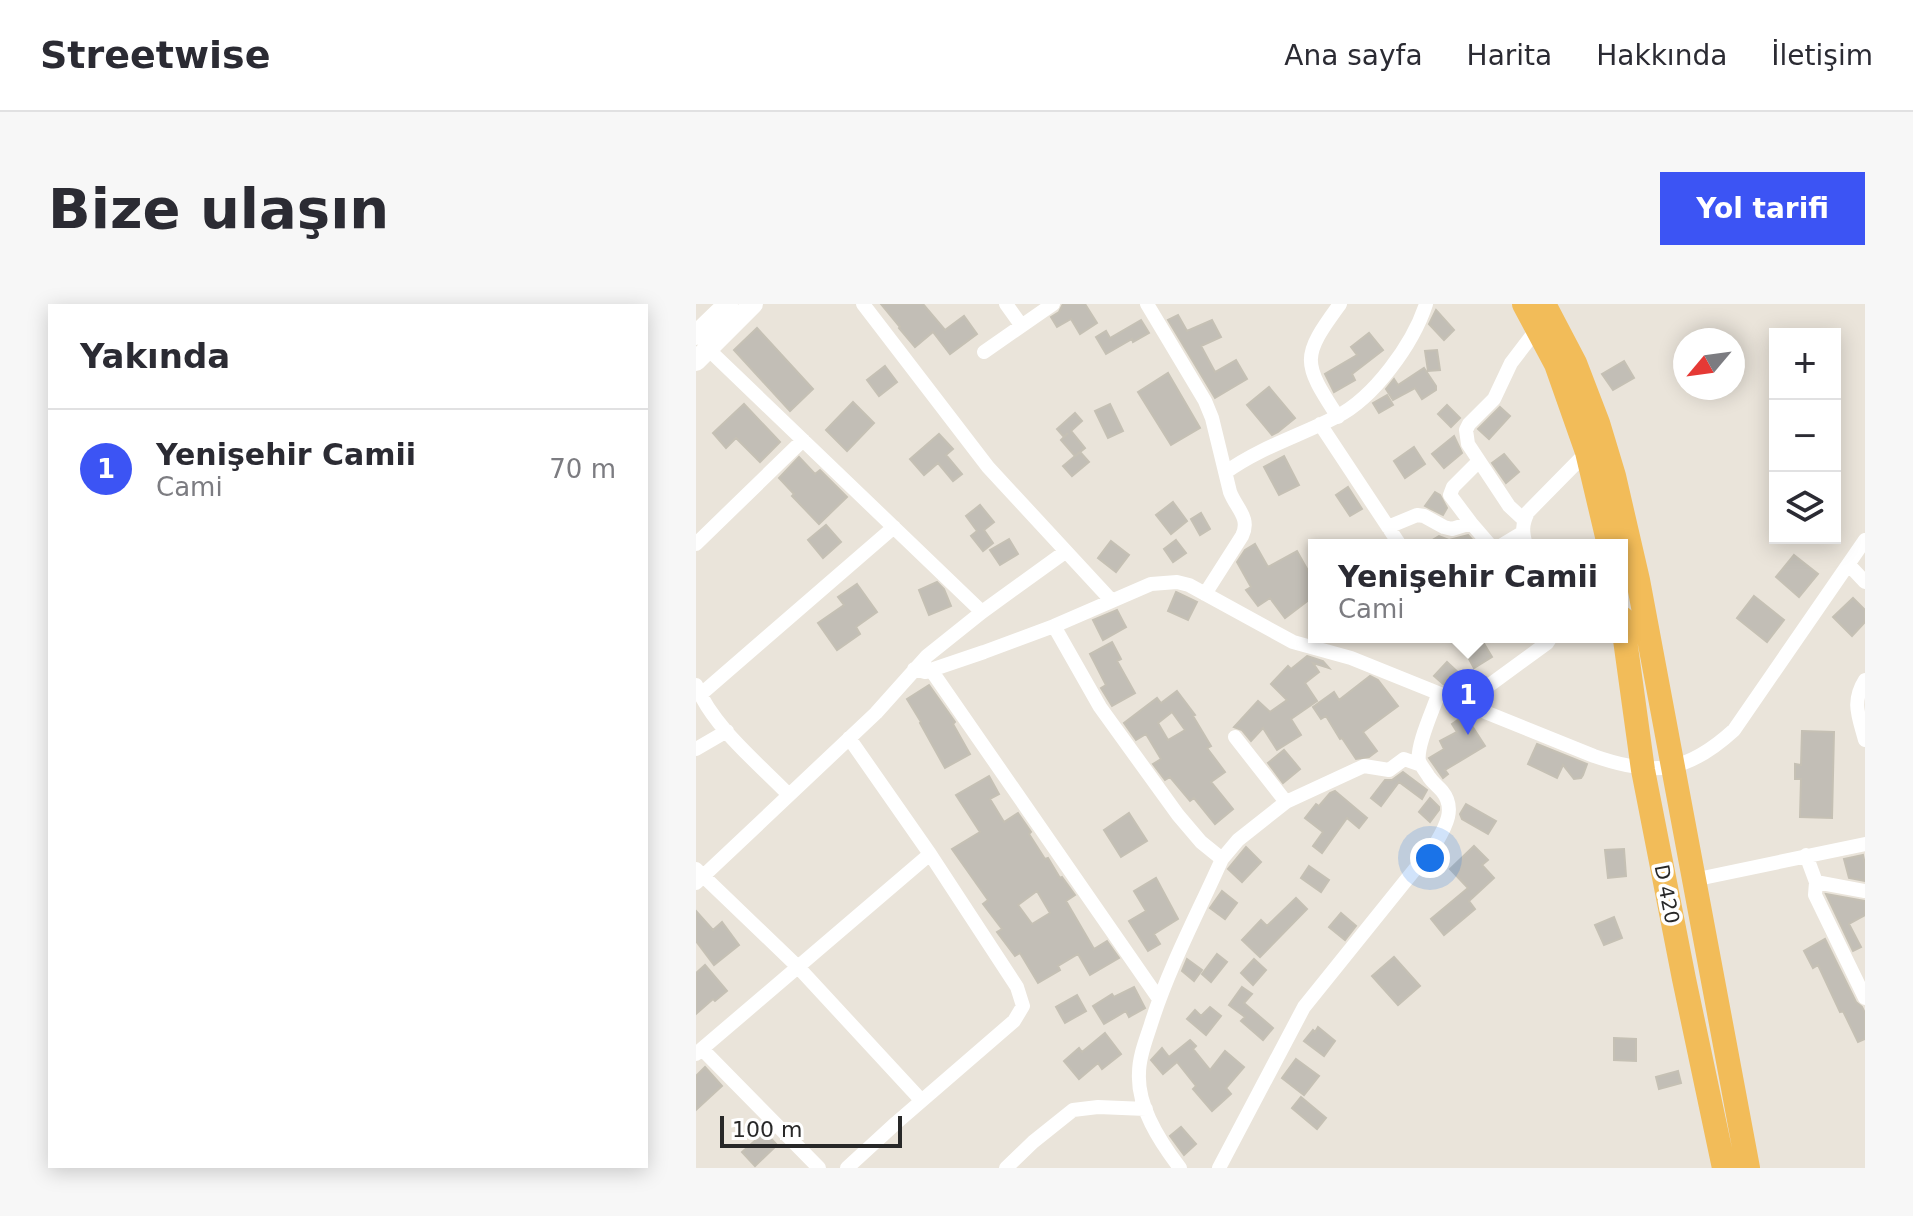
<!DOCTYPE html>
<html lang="tr">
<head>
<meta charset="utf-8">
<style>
	:root { --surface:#fff; --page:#f7f7f7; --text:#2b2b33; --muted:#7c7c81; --line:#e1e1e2; --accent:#3c54f4 }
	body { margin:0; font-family:"DejaVu Sans",sans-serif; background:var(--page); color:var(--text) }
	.controls { position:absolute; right:24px; top:24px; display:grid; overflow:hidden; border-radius:0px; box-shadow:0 4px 20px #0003 }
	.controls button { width:72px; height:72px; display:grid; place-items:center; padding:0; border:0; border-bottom:2px solid var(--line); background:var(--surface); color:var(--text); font:40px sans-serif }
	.compass { position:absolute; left:977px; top:24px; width:72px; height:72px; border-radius:50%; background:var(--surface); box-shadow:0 4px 20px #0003; rotate:241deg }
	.scale { position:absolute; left:24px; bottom:20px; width:182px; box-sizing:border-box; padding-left:8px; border:4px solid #282828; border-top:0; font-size:22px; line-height:28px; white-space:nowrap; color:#282828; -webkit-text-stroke:6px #fff; paint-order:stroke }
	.you { position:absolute; left:734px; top:554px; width:28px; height:28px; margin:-20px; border:6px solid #fff; border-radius:50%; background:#1a73e8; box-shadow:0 0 0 12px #1a73e833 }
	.badge { display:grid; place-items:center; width:52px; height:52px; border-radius:50%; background:var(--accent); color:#fff; font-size:26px; font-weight:700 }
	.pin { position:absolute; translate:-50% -66px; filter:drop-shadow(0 2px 4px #0008) }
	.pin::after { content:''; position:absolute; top:42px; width:28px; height:24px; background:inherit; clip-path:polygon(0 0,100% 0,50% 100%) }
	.popup { position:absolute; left:612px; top:235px; width:320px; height:104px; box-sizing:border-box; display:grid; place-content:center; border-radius:0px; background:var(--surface); filter:drop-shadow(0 2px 6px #0005); font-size:26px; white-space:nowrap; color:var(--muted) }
	.popup b { font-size:30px; color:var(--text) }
	.popup::after { content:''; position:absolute; left:50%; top:100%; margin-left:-16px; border:16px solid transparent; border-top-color:var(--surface) }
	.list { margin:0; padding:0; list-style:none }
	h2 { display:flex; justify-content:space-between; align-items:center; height:104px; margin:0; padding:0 32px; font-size:34px }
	h2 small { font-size:26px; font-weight:400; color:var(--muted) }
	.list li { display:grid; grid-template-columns:52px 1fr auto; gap:24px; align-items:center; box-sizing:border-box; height:120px; padding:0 32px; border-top:2px solid var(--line) }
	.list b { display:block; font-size:30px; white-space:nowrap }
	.list p { margin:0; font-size:26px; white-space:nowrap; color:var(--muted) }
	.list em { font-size:26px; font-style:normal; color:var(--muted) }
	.icon { flex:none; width:44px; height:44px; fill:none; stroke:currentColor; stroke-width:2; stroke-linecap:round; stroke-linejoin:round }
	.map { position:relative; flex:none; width:1169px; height:864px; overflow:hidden; border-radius:0px }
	header { display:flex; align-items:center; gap:48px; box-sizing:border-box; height:112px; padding:0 40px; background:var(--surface); border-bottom:2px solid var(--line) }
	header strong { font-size:38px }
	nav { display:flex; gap:44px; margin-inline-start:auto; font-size:28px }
	.intro { display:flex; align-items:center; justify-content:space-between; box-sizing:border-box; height:192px; padding:0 48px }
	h1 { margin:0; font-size:56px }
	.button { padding:20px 36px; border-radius:0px; background:var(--accent); color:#fff; font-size:28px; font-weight:700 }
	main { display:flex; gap:48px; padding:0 48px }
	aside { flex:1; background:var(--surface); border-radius:0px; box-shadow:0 4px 20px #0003 }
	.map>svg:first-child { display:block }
	.building { fill:#c2beb6; stroke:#c5c0b4; stroke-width:2; fill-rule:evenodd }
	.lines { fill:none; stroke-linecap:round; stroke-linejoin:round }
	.minor { stroke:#fff; stroke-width:14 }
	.secondary { stroke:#fff; stroke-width:20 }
	.trunk { stroke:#f2bc59; stroke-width:24 }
	.labels { text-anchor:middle; stroke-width:7; stroke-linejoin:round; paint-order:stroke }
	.street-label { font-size:20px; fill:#282828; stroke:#fff }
</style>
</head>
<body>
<header>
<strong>Streetwise</strong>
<nav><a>Ana sayfa</a><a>Harita</a><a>Hakkında</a><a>İletişim</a></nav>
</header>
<div class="intro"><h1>Bize ulaşın</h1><a class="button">Yol tarifi</a></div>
<main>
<aside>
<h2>Yakında<small></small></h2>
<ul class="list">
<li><span class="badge">1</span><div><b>Yenişehir Camii</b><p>Cami</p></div><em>70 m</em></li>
</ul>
</aside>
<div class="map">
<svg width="1169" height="864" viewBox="0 0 1169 864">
	<rect width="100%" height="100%" fill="#eae4da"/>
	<!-- building -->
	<path class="building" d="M185,0H227L249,26L268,12L281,30L254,50L237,28L219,43L203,24L204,23Z
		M367,0H389L401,19L384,30L375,15L361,23L355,13L363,8Z
		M740,6L758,26L748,36L733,20Z
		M482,11L491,27L516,16L525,33L505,42L519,68L540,56L551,75L519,94L472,16Z
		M445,16L453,29L437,38L436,35L410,50L400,33L410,27L414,34Z
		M61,24L117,85L94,107L38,46Z
		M673,29L687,46L656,70L659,76L638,88L629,70L661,51L655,43Z
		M741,46L744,66L732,67L729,47Z
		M928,57L938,74L917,86L906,70Z
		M189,62L201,78L183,92L171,76Z
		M728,64L740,82V86L726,95L719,84L697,96L690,85L698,75L702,81Z
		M472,69L504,124L475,141L442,88Z
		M573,83L599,114L582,128L576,131L551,101Z
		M691,91L697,101L683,109L677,99Z
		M157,98L178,119L151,147L130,126Z
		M48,100L84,138L64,158L40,134L30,144L17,129Z
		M414,100L427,127L412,134L399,107Z
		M751,101L764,114L755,123L742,110Z
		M804,103L814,112L793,135L782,125Z
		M379,109L386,117L375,127L389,144L379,152L365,136L372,129L368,133L361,125Z
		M243,130L257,145L250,151L266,170L257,177L242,159L228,171L214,155Z
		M758,132L766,149L748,164L736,150Z
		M718,143L729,160L709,174L698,157Z
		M384,148L393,158L376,172L367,162Z
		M808,150L823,168L810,179L796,159Z
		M588,152L603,181L583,191L568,163Z
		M103,153L119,170L124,166L151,193L123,220L96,192L98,190L83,174Z
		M652,183L666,205L654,212L640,191Z
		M739,188L744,191L751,204L747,211L729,202Z
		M477,198L491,217L475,230L460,211Z
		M284,201L298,218L288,226L297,239L287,247L275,232L281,227L270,212Z
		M505,209L514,225L504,231L495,215Z
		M130,221L145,238L127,254L112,236Z
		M772,231L781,241H728L743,232L753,236Z
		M313,235L322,250L304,261L294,246Z
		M480,236L490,249L477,258L468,245Z
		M415,237L433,251L420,268L402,254Z
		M559,240L572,263L601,247L615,272L618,270V292L589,314L574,294L562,302L550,286L555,283L541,258L549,246Z
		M1098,251L1122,270L1103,293L1080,273Z
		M241,278L248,285L255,302L233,311L223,286Z
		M161,280L181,308L160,323L164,330L141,346L122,319L148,301L142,293Z
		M480,288L501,298L492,316L472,307Z
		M1058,292L1088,316L1071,338L1041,314Z
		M1157,294L1169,306V318L1156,332L1137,313Z
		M421,306L430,323L407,336L397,316Z
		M761,333H784L796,353L778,364Z
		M416,338L425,355L421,357L439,389L416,402L405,384L410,381L394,350Z
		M611,352L627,357L633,364L617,359L623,368L609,379L621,397L595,415L605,431L581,446L567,424L555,437L546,426L538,423L562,397L574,408L591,396L575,380L592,362L595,365Z
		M751,358L766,372L755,384L747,380L738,372Z
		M674,372L682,376L702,402L667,428L681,447L673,453L660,455L646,434L644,435L630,412L625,415L617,403L638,388L643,396Z
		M233,381L259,418L257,420L274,450L249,464L224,419L225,418L211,395Z
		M481,387L499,411L497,412L515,442L511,444L529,468L515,478L537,505L519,520L498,494L494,497L474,473L469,476L457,460L465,455L450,430L440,436L428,419L461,394L465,399ZM476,408L489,426L472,436L462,419Z
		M769,411L789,442L749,466L752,470L747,474L733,454L748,445L744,437L761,428L756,420Z
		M1106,427L1138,428L1136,514L1104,513L1105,475H1099V460L1105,461Z
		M841,440L891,460L887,471L885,474L878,475L867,461L861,474L832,460Z
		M588,446L604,465L587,479L572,459Z
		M707,468L731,486L726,495L703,478L685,502L675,494L689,476H696Z
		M293,472L303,490L294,495L308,518L322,509L335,528L333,530L349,555L352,554L364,574L366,573L379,591L370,597L398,645L411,637L423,654L394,671L382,650L362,662L364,666L342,679L324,649L319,652L301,628L306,625L287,600L292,596L256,545L284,528L260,491ZM341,587L354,609L336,620L322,601Z
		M639,487L671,514L663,524L651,514L626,549L617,542L627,528L609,514L620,500L623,502L634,489Z
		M734,494L743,503V506L734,518L723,508Z
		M770,500L800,517L792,530L766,515L764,510Z
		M433,509L451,537L425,553L408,526Z
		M778,542L792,556L786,561L798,574L773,597L779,605L748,631L735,615L772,584L754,565Z
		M550,543L565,558L546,578L532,565Z
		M928,545L930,572L912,574L909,546Z
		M1167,551L1169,560V577L1153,574L1148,555Z
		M613,562L633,576L625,588L605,574Z
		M460,574L482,615L458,630L464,640L452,647L433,617L450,607L438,587Z
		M526,587L541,599L529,615L514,604Z
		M1130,590L1169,597V611L1153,620L1165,643L1157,647Z
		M600,594L611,605L564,653L546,636L565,616L571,622Z
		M0,607L17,626L26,618L43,641L18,661L0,637Z
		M645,609L660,622L649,636L633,623Z
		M918,613L926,634L908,641L899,621Z
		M1129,635L1160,698L1166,703L1169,709V735L1162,738L1147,707L1144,708L1122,661L1117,664L1108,647Z
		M521,650L531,658L515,678L506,670Z
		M698,653L724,682L702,701L676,672Z
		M491,655L506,666L498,677L486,667Z
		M558,655L570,666L557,681L545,669Z
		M9,661L31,687L19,697L17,695L0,710V669Z
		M438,683L449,704L433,713L430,707L408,720L397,702L416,690L418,693Z
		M546,683L556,690L548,699L577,724L567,736L545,717L549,713L533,701Z
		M381,691L390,707L369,719L360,703Z
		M514,703L525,712L510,731L491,715L499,706L505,712Z
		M622,723L639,737L628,752L608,737L617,726L619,728Z
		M409,729L425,750L406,765L402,759L383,775L368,757L383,744L386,748Z
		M918,734L940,735V757L918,756Z
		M494,736L500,742L497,745L514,766L529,747L548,763L530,784L535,790L516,807L497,785L500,782L481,758L467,770L455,756L466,744L473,753Z
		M600,755L623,772L608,791L586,774Z
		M9,763L26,782L0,806V772Z
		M982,767L985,779L963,785L960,773Z
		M605,793L630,814L621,825L596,804Z
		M485,823L500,840L488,851L474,832Z
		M69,828L81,841L59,862L46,848Z"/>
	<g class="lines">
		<!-- minor -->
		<path class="minor" d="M167,0L292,163L415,296
			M310,0L325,21
			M451,0L509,97L516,114L534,188C540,204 555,214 546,232L509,290
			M12,45L286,308
			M288,48L357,0
			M642,113C606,58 605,53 644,0
			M624,120L704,241
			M783,157L757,183L754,191L775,219L794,241
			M530,168C565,143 603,132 640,113C678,94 717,40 730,0
			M828,216L813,202L772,140L770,126L773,120L798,95L815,59L841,25
			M692,223L721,211L728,212L748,223L756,225L775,219
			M0,240L107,136
			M806,241L826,229
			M830,241C826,228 826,220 832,208L891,148
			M1153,261L1169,278
			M358,322L404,403L482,511L505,538L526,555
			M218,365L229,368L288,348L358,322L455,280L481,278L493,281L597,338L655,354L898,452C958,473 991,469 1038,426L1169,236
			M235,366L463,695
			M1169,376C1155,398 1163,413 1169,436
			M0,381C17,423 62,459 93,491
			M4,391L198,223
			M769,399L851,339L855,333
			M539,433L590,498
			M0,445L31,427
			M1110,551L1120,578L1119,591L1169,694
			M0,565L102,663L225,796
			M997,576L1169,540
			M1120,578L1169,587
			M0,579L180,409L231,352L286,308L369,248
			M6,745L123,864
			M0,750L234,550
			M151,864L200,819L318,717L327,702L321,683L234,550L153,434
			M310,864L337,838L377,806L402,803L450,805
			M484,864C464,838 441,803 443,769C443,752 450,736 455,720C473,663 502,609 526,555L542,536L590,498L668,462L693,466L708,455L725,461
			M523,864L608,703L740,539C750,522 760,504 746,487C742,482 737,479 733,473C730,468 725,462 723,457C720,442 737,406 742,391"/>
		<!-- secondary -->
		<path class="secondary" d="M0,31L32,0
			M0,57L57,0"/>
		<!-- trunk -->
		<path class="trunk" d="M828,0L860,60L891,148L913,241
			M848,0L879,59L902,119L918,172L942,276L1052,864
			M926,314L947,466L988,675L1028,864"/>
	</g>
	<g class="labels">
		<!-- street labels -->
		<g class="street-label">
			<text transform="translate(971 590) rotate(79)" y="7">D 420</text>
		</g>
	</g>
</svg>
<div class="controls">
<button>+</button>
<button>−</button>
<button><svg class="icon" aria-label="layers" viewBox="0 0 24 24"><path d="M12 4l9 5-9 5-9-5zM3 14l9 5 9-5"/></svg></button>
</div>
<svg class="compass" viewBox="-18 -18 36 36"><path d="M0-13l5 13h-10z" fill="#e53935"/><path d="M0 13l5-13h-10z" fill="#7c7c81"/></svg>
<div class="scale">100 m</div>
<div class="you"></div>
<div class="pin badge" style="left:772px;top:431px">1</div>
<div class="popup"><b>Yenişehir Camii</b>Cami</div>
</div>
</main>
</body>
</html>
